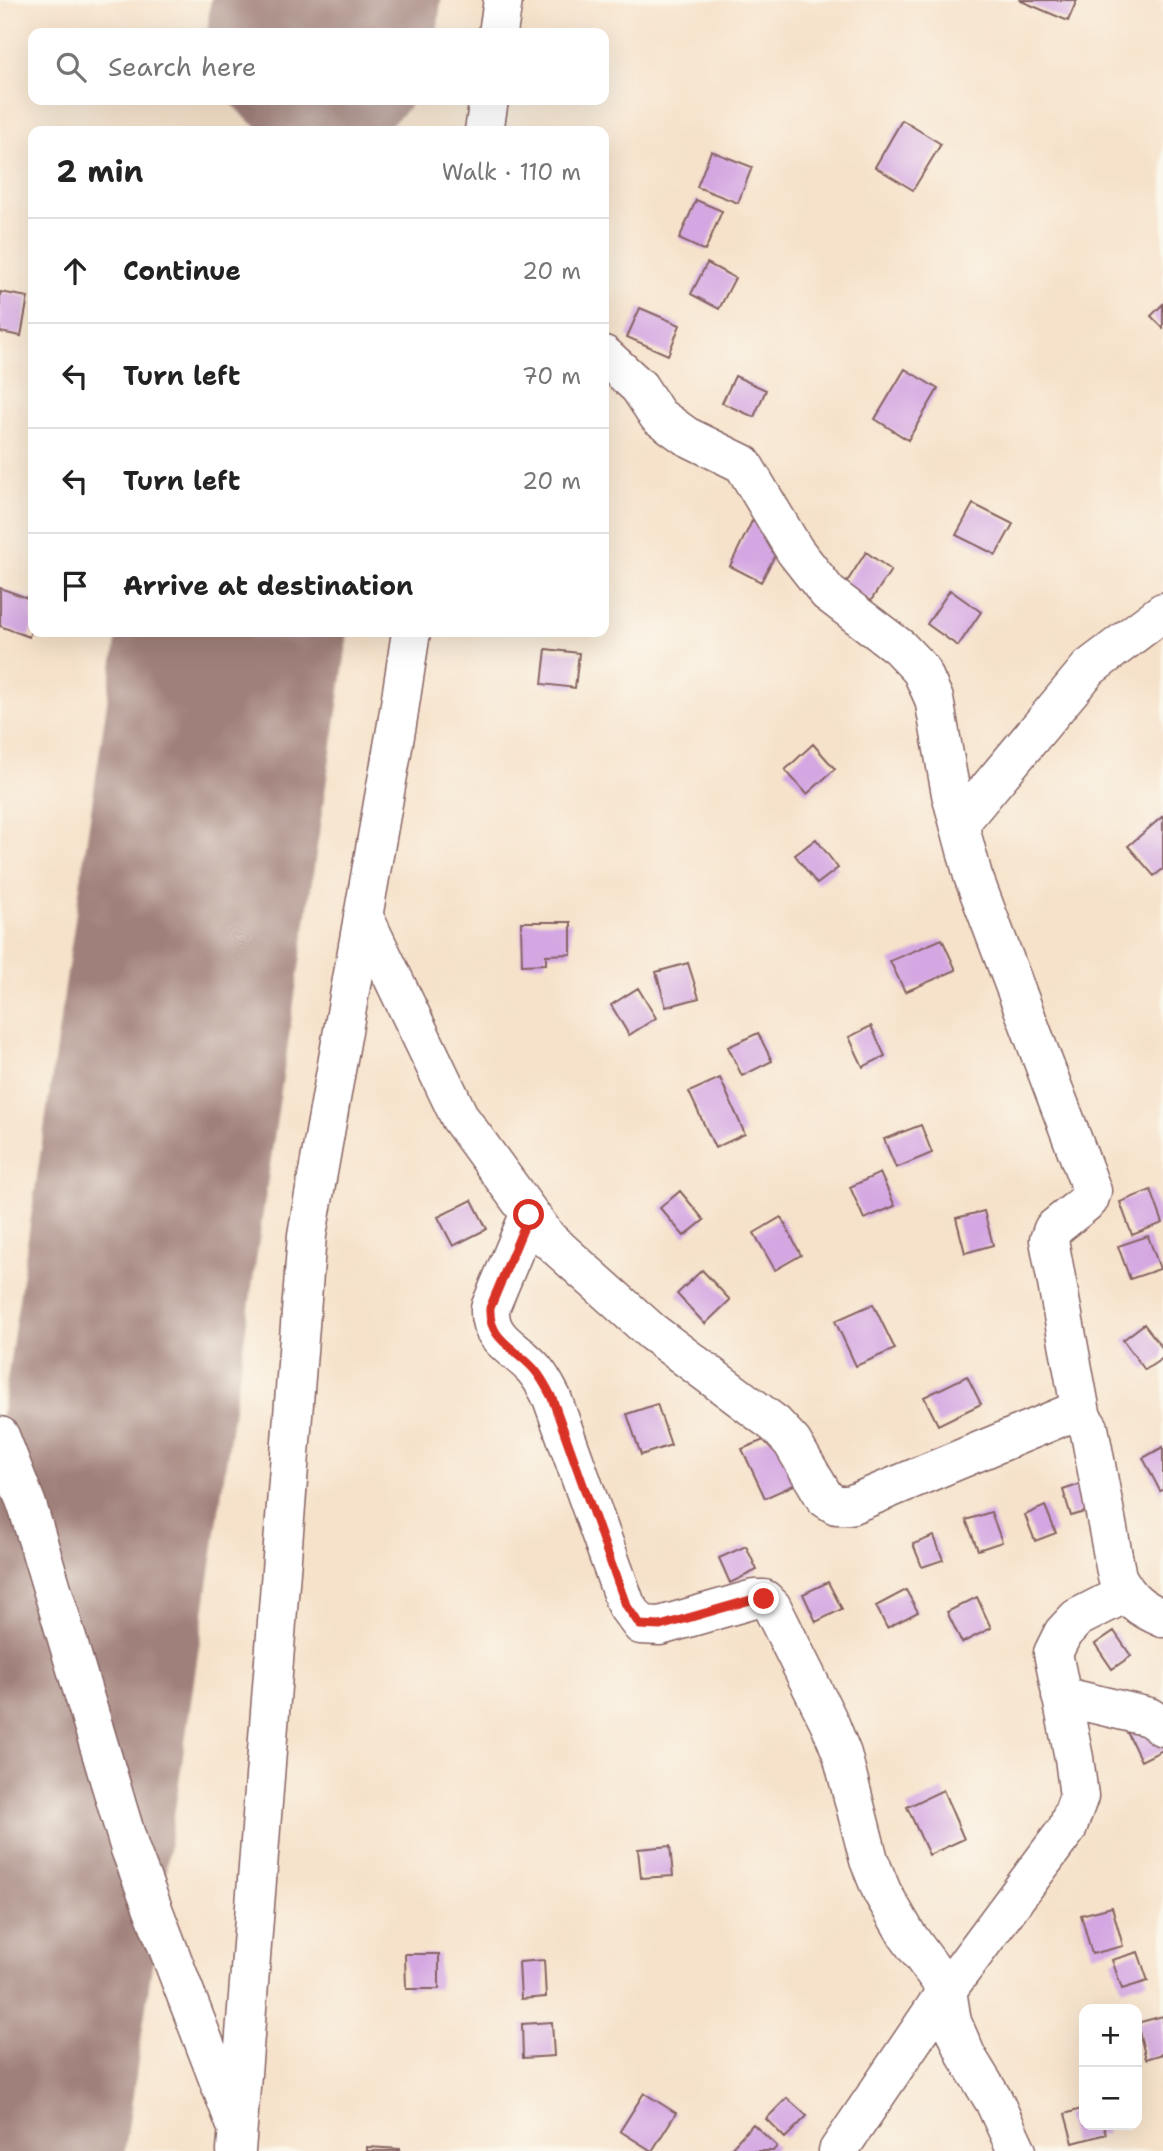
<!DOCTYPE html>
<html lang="en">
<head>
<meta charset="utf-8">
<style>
	:root { --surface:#fff; --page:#f2f2f2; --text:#222; --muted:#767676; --line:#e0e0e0 }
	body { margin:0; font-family:"Shantell Sans",sans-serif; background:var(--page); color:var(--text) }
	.controls { position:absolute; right:21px; bottom:21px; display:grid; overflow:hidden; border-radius:14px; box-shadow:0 7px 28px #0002 }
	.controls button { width:63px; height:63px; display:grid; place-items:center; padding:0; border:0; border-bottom:2px solid var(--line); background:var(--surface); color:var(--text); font:35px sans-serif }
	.stop { position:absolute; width:21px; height:21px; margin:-16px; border:5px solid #d93025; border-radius:50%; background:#fff }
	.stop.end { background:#d93025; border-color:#fff; box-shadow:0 2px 7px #0008 }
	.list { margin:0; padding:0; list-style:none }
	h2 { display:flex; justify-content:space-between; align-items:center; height:91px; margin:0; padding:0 28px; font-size:30px }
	h2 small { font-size:23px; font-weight:400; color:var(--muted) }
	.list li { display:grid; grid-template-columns:46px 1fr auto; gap:21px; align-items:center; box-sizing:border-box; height:105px; padding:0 28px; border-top:2px solid var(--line) }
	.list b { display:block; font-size:26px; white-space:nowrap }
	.list em { font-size:23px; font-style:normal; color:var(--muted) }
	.icon { flex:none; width:38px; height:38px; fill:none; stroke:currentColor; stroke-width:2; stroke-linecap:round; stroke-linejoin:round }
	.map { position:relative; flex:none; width:1163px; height:2151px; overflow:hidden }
	.search { position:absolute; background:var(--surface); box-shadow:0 7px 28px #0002; left:28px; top:28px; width:581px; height:77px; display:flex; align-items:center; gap:18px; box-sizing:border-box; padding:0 24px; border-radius:14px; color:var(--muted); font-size:26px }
	.panel { position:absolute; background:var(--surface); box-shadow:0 7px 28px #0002; left:28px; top:126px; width:581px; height:511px; border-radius:14px }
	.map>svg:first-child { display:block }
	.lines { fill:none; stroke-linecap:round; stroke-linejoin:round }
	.runway { stroke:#a0807a; stroke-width:229 }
	.building { fill:#d4a7e2 }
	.minor-casing { stroke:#866363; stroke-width:41 }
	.minor { stroke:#fff; stroke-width:38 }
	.route { stroke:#d93025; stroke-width:9 }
</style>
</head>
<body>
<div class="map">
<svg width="1163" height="2151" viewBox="0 0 1163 2151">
	<rect width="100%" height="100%" fill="#fbf7ec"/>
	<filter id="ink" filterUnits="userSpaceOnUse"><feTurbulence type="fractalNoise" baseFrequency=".0143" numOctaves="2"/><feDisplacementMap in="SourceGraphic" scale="14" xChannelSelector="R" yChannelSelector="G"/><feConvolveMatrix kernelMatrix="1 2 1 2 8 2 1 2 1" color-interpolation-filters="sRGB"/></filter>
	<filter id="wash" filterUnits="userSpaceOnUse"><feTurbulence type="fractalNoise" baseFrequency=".00686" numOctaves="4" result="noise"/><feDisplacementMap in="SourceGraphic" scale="28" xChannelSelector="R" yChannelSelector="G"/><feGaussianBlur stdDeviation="1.57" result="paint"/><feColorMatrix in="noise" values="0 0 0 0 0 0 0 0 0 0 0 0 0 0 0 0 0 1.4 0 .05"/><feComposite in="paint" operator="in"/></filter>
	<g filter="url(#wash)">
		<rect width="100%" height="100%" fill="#f6e2ca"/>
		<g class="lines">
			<!-- runway -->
			<path class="runway" d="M322,33L326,0
				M9,2151L233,632"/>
		</g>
		<g id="blocks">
			<!-- building -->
			<path class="building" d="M1019,0H1077L1068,21Z
				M902,120L941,144L913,190L875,167Z
				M711,151L752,167L738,203L697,187Z
				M696,200L722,211L705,251L679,239Z
				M707,263L735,278L719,309L691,294Z
				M0,292L28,297L21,336L0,332Z
				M1163,304V328L1151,316Z
				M640,308L680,325L668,355L627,337Z
				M905,369L938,389L908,440L875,419Z
				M735,376L766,390L754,417L722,403Z
				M973,504L1013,524L996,555L956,535Z
				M752,521L784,538L761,582L730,566Z
				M866,552L891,570L870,602L845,585Z
				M0,588L33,600V624L29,637L0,626Z
				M950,590L981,612L958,646L927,624Z
				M546,649L579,653L575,688L542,684Z
				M813,744L835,769L807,794L785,770Z
				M1163,816V869L1154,876L1128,846Z
				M816,839L838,868L817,884L795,855Z
				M521,922H571V954L546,955V964L522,965Z
				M942,939L956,970L905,992L890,961Z
				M688,963L699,998L666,1007L656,972Z
				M638,988L656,1018L629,1035L611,1005Z
				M871,1026L885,1056L863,1067L849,1037Z
				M758,1033L772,1061L742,1076L728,1047Z
				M720,1078L745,1134L715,1148L689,1092Z
				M921,1125L932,1153L896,1168L884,1139Z
				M880,1173L895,1206L864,1219L850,1187Z
				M1151,1190L1163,1223L1132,1235L1120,1202Z
				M680,1191L704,1220L684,1236L660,1208Z
				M472,1200L487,1229L453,1246L438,1217Z
				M984,1211L993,1245L965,1253L956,1218Z
				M781,1217L801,1255L775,1270L754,1233Z
				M1148,1236L1160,1269L1130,1279L1118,1246Z
				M702,1270L730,1300L705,1324L677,1294Z
				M873,1304L895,1349L856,1366L835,1321Z
				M1144,1324L1163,1349V1358L1145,1370L1123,1340Z
				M967,1376L981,1404L938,1425L924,1397Z
				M657,1404L671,1445L641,1455L627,1414Z
				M783,1432L805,1480L765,1498L742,1449Z
				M1163,1447V1490L1160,1491L1143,1458Z
				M1090,1481L1098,1508L1071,1516L1063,1490Z
				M1045,1506L1056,1533L1035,1541L1025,1515Z
				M991,1512L1002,1542L978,1550L966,1520Z
				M934,1536L943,1560L922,1567L913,1544Z
				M746,1546L757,1570L730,1583L719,1558Z
				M828,1582L842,1609L816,1622L803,1594Z
				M906,1590L918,1612L887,1628L876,1606Z
				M977,1597L991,1628L962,1643L947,1612Z
				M1114,1631L1131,1656L1112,1669L1095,1644Z
				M1126,1730L1163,1739V1750L1141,1761Z
				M943,1790L964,1839L929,1855L907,1807Z
				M670,1846L673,1876L641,1878L638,1849Z
				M1112,1907L1123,1946L1092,1954L1081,1915Z
				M1138,1952L1148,1981L1122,1989L1112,1960Z
				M405,1954H439V1989H406Z
				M544,1960L546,1997L521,1999L519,1962Z
				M1163,2016V2054L1146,2059L1137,2023Z
				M552,2022L554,2056L523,2058L522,2024Z
				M644,2093L676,2113L652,2151L620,2131Z
				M787,2098L807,2116L785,2138L766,2119Z
				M1084,2108V2125H1103L1106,2134L1073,2143L1065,2114Z
				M753,2124L777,2146L773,2151H728Z
				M367,2147L400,2149V2151H367Z"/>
		</g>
	</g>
	<g filter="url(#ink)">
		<use href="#blocks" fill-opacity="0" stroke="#866363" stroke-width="2"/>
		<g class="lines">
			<!-- minor casing -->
			<g class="minor-casing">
				<path id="minor" d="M498,33L503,0
					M484,131L489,100
					M604,355L639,387L658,416L686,436L743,464L795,551L828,593L899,647L921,670L934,699L951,794L973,876L1092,1191L1089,1200L1053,1229L1049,1240L1082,1418
					M959,824L1089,668L1163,612
					M363,915L460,1118L548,1239L652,1332L775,1424L792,1442L825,1498L836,1505H850L1071,1413L1082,1418L1089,1428L1117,1577C1130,1600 1139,1608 1163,1618
					M529,1215L490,1308C488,1340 516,1348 534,1369C541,1377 547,1388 552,1398L626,1605L641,1625L660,1626L754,1599H764L772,1607L830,1724L842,1754L869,1860L882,1892L907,1935L947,1990L952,2022L967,2057L994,2101L1017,2151
					M0,1436L27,1505L130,1849L235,2123
					M1061,1696L1149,1717L1163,1727
					M236,2151L307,1235L397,724L411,632
					M838,2151L947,1990L1067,1829L1079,1796L1074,1758L1053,1653L1063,1633L1077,1618L1126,1593"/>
			</g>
			<!-- minor -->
			<use href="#minor" class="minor"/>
		</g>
	</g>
	<g class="lines" filter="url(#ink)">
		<!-- route -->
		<path class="route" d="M529,1215L490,1308C488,1340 516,1348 534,1369C541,1377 547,1388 552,1398L626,1605L640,1625L660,1626L754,1599H764"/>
	</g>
</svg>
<div class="controls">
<button>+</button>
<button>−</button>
</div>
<div class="stop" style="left:529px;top:1215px"></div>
<div class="stop end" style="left:764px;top:1599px"></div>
<div class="search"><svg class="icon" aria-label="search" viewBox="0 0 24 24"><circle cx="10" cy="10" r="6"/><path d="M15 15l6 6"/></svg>Search here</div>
<section class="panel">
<h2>2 min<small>Walk · 110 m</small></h2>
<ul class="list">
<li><svg class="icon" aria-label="ahead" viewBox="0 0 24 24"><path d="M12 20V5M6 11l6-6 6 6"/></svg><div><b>Continue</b></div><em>20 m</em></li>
<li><svg class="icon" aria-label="left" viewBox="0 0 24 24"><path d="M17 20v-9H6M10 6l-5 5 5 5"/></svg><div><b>Turn left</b></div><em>70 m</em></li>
<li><svg class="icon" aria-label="left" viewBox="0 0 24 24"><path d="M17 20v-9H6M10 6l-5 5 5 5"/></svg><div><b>Turn left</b></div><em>20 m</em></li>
<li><svg class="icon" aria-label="arrive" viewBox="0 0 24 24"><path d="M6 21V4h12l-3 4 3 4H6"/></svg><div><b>Arrive at destination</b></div></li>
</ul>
</section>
</div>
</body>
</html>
